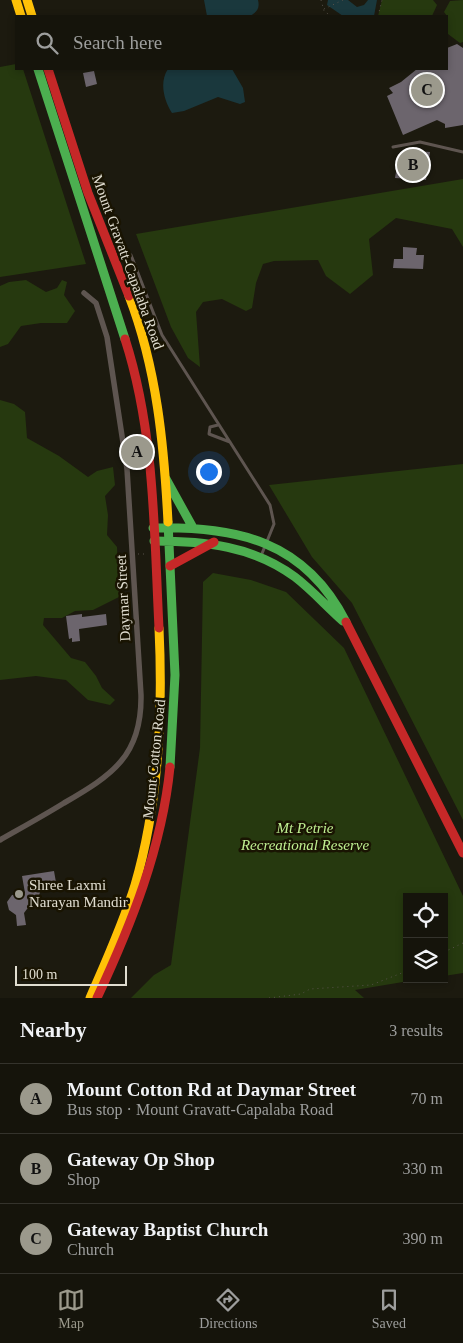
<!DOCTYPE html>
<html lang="en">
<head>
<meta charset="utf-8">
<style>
	:root { --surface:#15140b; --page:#1e1d14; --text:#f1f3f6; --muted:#9d9e9d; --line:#34332c; --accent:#9b998c }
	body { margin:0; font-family:Georgia,serif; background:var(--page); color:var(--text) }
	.controls { position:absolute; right:15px; bottom:15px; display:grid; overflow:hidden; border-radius:0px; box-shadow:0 2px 8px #0003 }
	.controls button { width:45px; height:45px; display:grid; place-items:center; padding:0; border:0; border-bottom:1px solid var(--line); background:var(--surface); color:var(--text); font:25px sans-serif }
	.scale { position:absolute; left:15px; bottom:12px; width:112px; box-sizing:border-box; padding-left:5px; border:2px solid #e0ddd0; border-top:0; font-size:14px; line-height:18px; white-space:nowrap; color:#e0ddd0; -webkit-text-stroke:4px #191402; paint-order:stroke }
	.you { position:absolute; left:208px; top:471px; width:18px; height:18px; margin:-12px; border:4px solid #fff; border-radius:50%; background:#1a73e8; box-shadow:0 0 0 8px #1a73e833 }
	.badge { display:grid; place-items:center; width:32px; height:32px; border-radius:50%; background:var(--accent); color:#111; font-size:16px; font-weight:700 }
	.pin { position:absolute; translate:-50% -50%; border:2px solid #fff; box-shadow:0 1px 5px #0006 }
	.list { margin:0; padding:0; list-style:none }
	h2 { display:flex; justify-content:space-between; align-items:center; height:65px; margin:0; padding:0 20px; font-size:21px }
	h2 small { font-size:16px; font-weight:400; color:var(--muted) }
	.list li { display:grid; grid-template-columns:32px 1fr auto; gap:15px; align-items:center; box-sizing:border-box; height:70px; padding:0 20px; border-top:1px solid var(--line) }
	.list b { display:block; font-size:19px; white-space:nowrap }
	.list p { margin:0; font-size:16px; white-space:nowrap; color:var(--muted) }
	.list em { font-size:16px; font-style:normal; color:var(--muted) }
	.icon { flex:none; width:28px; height:28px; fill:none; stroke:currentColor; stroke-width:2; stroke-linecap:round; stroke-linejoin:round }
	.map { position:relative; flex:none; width:463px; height:998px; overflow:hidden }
	.search { position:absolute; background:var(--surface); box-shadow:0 2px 8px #0003; left:15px; right:15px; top:15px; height:55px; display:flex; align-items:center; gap:12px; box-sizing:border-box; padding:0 18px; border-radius:0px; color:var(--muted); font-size:19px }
	.sheet { height:275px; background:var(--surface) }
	nav { display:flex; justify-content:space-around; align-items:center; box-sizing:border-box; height:70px; border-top:1px solid var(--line); background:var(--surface); font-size:14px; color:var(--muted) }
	nav a { display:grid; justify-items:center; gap:2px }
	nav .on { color:var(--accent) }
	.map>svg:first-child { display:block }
	.green { fill:#26390f }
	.water { fill:#1a383d }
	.building { fill:#6c656d }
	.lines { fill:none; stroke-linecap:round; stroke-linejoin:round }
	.path { stroke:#57514a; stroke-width:1; stroke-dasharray:1 4; stroke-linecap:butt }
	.lane { stroke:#5e5550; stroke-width:3 }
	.street { stroke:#5e5550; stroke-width:5.5 }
	.fast { stroke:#4caf50; stroke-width:9 }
	.slow { stroke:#ffc107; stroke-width:9 }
	.jam { stroke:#c62828; stroke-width:9 }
	.poi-dot { fill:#9b998c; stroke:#191402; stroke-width:2 }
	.labels { text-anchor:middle; stroke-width:5; stroke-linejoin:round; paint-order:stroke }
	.street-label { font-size:15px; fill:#e0ddd0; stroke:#191402 }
	.park-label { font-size:15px; font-style:italic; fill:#bfef91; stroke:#191402 }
	.poi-label { font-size:15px; fill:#e0ddd0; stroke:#191402; text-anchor:start }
</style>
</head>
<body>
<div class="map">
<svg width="463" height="998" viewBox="0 0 463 998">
	<rect width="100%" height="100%" fill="#1c1a0f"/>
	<!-- green -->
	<path class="green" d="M382,0H433L437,5L432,16H378Z
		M463,0V42L460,43L448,34L447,16L444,12L450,1Z
		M16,64V69H23L86,264L0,277V67Z
		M463,179V247L452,229L396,218L369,239L373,275L350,294L326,276L318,260L274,261L263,264L256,283L252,308L246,311L222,299L203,302L196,312L200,367L188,358L171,327L136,234Z
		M26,280L46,292L57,288L62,280L67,282L64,295L75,311L67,323H41L21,326L8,344L0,347V286L9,282Z
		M0,400L14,404L25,412L27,438L59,456L88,477L97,471L113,467L115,485L105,496L108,515L107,535L117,547L119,597L93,610L75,611L62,618H44L43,625L71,658L85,662L96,676L102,688L115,700L110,705L88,700L66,680L36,676L0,680Z
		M463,464V820L352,603L312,557L269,485Z
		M213,573L251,580L286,592L344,648L463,896V973L444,976V897H407V979H421L355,990L364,998H131L154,975L171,965L200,748L203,582Z"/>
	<!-- water -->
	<path class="water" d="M204,0H258C260,8 257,12 250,16H207Z
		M328,0H348L357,7L364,5L368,0H377L374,16H343L327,5Z
		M168,69H232L243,88L245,102L240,104L218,97L184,111L172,113C164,101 159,82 168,69Z"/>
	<!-- building -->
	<path class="building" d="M457,44L463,48V125L445,128V124L437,120L403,135L387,96L393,93L389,88L401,82L417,69H447V48Z
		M94,71L97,84L86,87L83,73Z
		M404,150L430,152L426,180L395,178L398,160H402Z
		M403,247L417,248L416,255H424L423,269L393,268L394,259H403Z
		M82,614V617L106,614L107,625L79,629L80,641L72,642V638L69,639L66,616Z
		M54,871L57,888L40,892L36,908L27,909L24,913L26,925L17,926L16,915L9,910L7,902L12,895L25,893L22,876Z"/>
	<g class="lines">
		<!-- path -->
		<path class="path" d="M321,0L324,11L331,16
			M324,9L343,0
			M378,16L382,0
			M138,554H147
			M444,952L463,943
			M269,998L301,994L310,989L371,985L407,971"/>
		<!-- lane -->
		<path class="lane" d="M393,147L420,142L463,152
			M131,255L162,335L270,505L274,524L261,556
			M218,425L210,427L209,434L230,442"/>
		<!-- street -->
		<path class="street" d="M0,840C21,828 43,816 64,803C112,775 142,756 141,695L127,469L107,337L96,303L84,293"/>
		<!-- fast -->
		<path class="fast" d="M38,69L125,339
			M166,479L192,526
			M168,522L175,675L170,767
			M153,528C237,526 305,541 346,622
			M154,541C205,541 253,546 295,577C312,590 327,607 343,621"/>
		<!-- slow -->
		<path class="slow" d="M16,0L21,16
			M27,0L32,16
			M129,296C157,369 164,445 168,522
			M90,998C106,961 123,924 135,885C159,803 163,713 159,628"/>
		<!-- jam -->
		<path class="jam" d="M48,69L88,193L129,296
			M125,339C155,432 154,531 159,628
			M170,566L214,542
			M346,622L463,853
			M97,998C131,925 162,848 170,767"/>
	</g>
	<!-- markers -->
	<circle class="poi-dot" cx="19" cy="894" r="5"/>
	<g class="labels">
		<!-- street labels -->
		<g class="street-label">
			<text transform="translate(128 262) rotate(70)" y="5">Mount Gravatt-Capalaba Road</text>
			<text transform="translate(123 598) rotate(-93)" y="5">Daymar Street</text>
			<text transform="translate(154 759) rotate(-84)" y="5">Mount Cotton Road</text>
		</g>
		<!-- park labels -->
		<g class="park-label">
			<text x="305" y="833">Mt Petrie<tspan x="305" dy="17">Recreational Reserve</tspan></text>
		</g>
		<!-- poi labels -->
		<g class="poi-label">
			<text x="29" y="890">Shree Laxmi<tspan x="29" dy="17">Narayan Mandir</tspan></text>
		</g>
	</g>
</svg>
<div class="controls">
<button><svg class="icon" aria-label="locate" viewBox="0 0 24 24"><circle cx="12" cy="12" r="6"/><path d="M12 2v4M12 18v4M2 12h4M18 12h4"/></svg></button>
<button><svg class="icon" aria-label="layers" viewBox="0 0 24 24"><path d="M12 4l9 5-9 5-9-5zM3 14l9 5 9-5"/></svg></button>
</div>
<div class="scale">100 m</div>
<div class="you"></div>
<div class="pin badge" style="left:137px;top:452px">A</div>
<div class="pin badge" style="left:413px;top:165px">B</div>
<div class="pin badge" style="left:427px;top:90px">C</div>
<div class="search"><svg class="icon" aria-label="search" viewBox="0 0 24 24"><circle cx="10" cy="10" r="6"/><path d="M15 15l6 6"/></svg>Search here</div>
</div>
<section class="sheet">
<h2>Nearby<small>3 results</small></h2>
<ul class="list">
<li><span class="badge">A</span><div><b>Mount Cotton Rd at Daymar Street</b><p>Bus stop · Mount Gravatt-Capalaba Road</p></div><em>70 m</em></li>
<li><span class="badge">B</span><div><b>Gateway Op Shop</b><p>Shop</p></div><em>330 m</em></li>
<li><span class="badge">C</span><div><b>Gateway Baptist Church</b><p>Church</p></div><em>390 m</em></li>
</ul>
</section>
<nav>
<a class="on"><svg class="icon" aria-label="map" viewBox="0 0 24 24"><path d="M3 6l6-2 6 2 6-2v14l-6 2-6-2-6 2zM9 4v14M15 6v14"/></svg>Map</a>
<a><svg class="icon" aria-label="directions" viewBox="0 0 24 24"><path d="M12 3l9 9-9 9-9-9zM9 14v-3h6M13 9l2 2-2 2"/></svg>Directions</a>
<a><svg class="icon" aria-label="saved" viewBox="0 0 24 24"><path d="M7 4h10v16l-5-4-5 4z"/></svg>Saved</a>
</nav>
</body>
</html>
